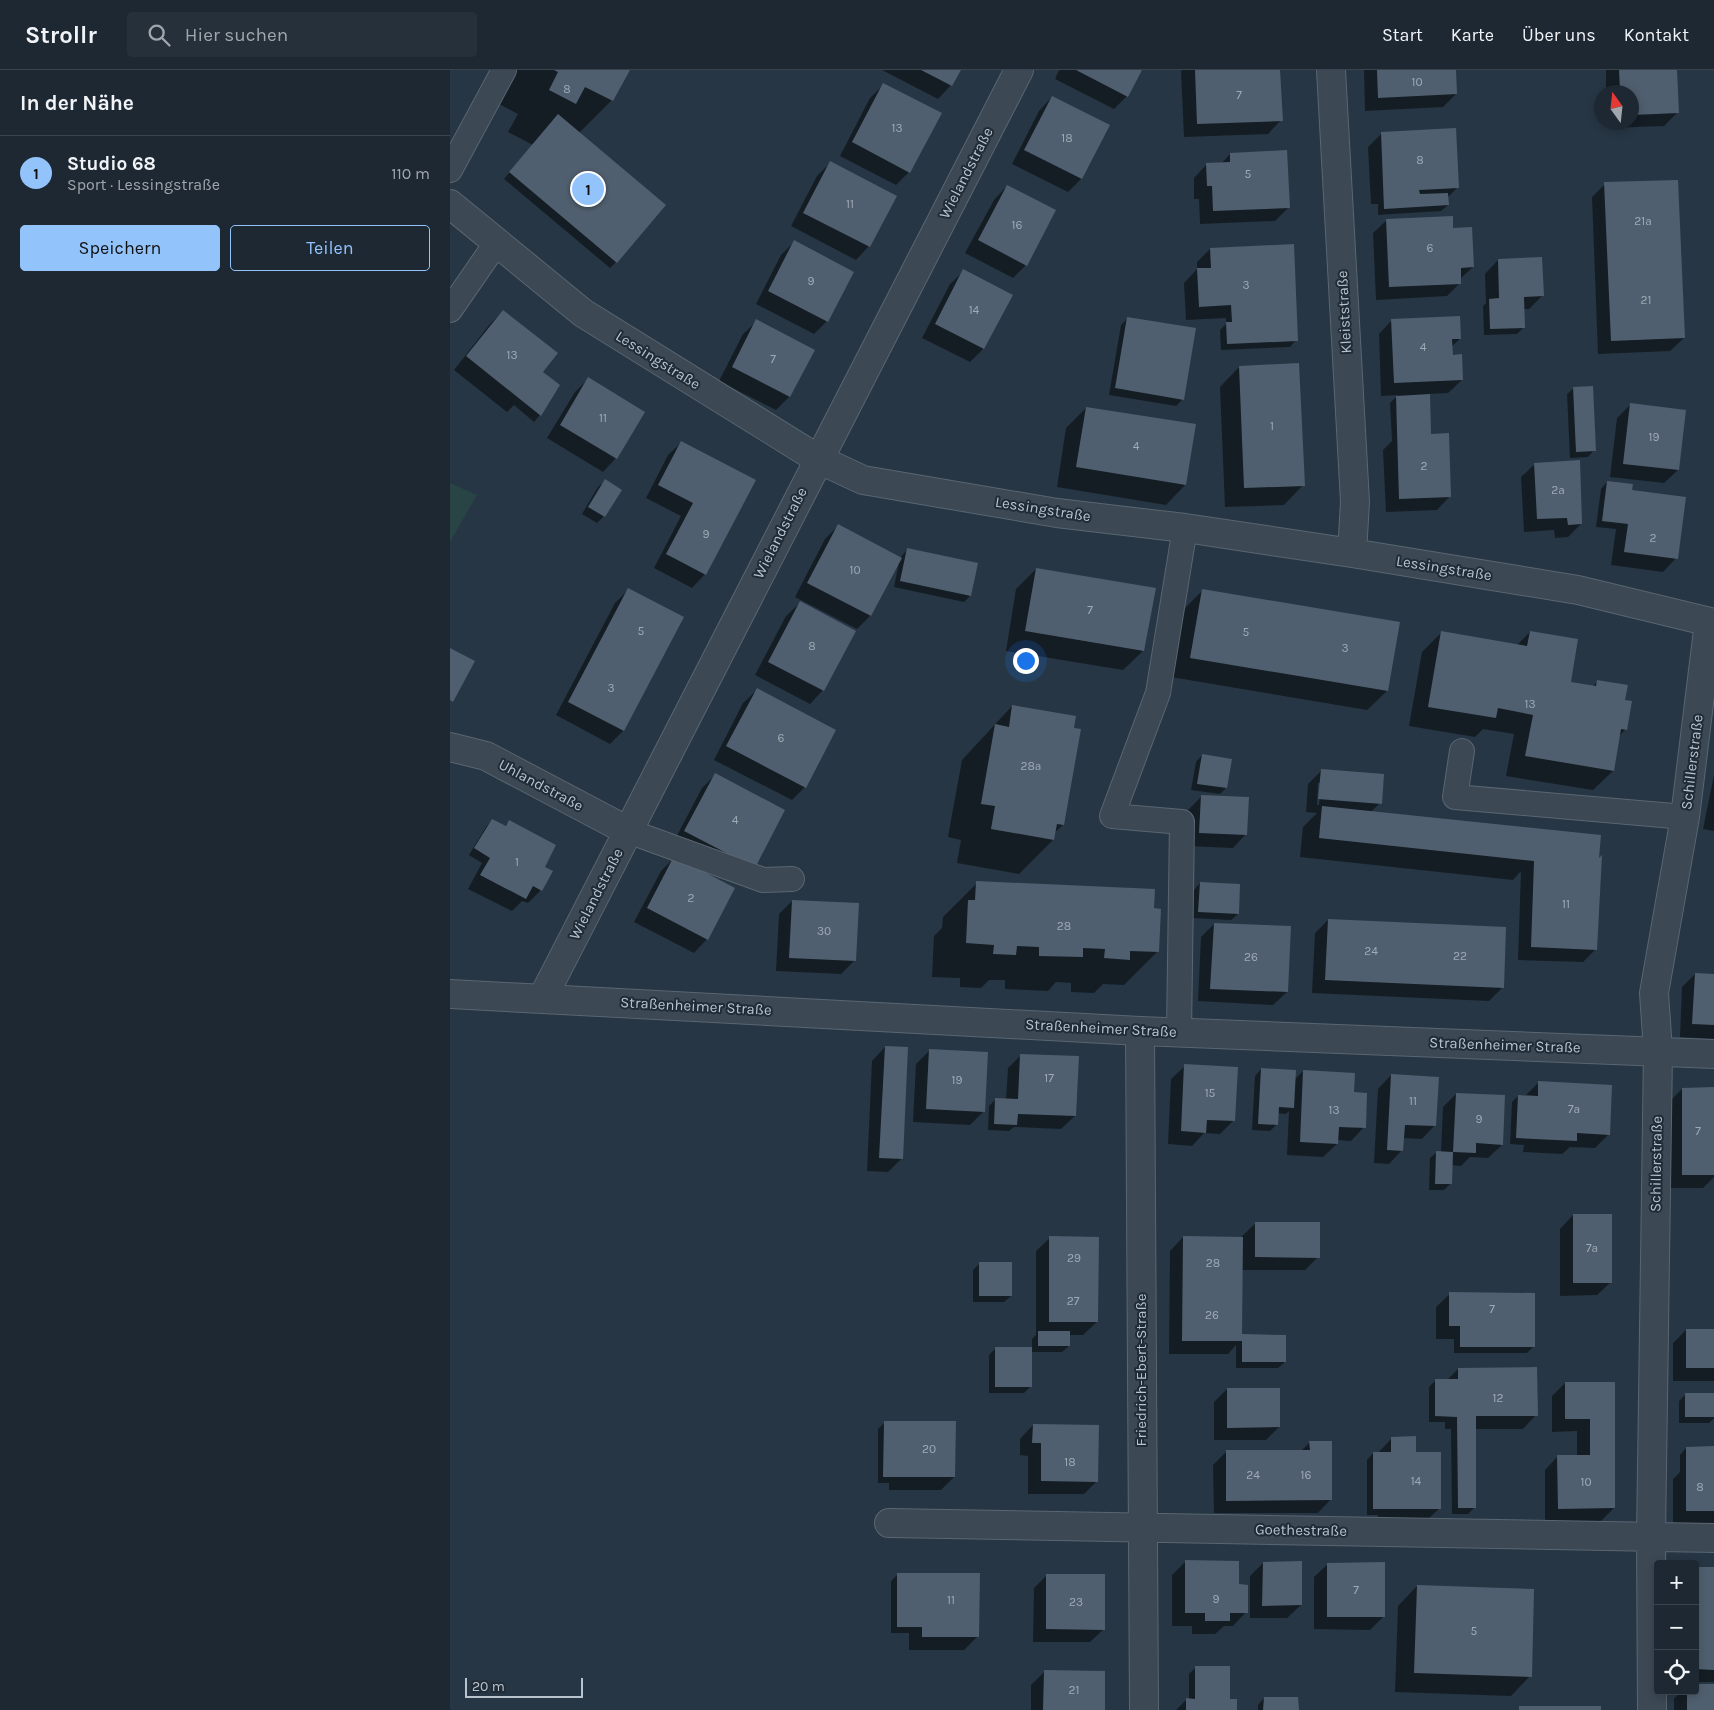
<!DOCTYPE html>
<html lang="de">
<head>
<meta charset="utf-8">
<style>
	:root { --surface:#1d2833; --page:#25303b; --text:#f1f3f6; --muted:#a0a6ac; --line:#3b444e; --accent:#92c3fa }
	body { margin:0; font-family:Karla,sans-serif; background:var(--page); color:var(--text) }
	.controls { position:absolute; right:15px; bottom:15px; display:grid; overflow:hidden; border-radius:5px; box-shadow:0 2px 8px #0003 }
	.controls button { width:45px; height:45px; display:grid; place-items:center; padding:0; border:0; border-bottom:1px solid var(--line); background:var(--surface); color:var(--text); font:25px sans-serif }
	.compass { position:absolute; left:1144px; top:15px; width:45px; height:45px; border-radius:50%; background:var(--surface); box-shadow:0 2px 8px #0003; rotate:345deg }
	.scale { position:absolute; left:15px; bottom:12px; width:118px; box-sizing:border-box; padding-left:5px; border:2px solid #b9c3cd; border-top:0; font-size:14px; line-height:18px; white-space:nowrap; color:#b9c3cd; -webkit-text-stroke:4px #202d39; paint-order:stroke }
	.you { position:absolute; left:575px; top:590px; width:18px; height:18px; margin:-12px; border:4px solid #fff; border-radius:50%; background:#1a73e8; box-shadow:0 0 0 8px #1a73e833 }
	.badge { display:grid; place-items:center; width:32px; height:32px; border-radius:50%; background:var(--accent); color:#111; font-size:16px; font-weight:700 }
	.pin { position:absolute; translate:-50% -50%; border:2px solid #fff; box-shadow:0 1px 5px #0006 }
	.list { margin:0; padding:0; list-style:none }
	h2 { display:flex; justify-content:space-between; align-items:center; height:65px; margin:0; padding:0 20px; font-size:21px }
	h2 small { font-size:16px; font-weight:400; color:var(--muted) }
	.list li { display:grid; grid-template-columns:32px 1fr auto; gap:15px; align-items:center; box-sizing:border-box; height:75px; padding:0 20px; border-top:1px solid var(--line) }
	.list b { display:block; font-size:19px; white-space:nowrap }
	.list p { margin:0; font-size:16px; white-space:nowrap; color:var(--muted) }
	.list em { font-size:16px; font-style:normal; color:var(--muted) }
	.actions { display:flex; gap:10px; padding:15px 20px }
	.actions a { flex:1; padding:11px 0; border:1px solid var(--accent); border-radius:5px; text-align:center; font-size:18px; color:var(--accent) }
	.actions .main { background:var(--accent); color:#111 }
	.icon { flex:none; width:28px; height:28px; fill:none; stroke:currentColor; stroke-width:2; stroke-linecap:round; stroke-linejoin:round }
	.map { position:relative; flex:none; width:1264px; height:1640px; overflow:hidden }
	header { display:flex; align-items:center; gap:30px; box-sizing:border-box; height:70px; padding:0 25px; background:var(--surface); border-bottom:1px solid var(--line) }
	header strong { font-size:24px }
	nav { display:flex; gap:28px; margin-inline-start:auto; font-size:18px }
	.search { width:350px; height:45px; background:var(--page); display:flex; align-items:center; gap:12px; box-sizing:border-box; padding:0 18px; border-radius:5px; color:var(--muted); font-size:19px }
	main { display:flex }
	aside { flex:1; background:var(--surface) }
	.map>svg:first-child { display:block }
	.green { fill:#294445 }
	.shadow { fill:#0007; fill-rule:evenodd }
	.building { fill:#505f6f }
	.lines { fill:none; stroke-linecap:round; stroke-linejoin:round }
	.service-casing { stroke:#5a6671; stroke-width:26 }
	.minor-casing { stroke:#5a6671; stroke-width:30 }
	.tertiary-casing { stroke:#5a6671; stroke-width:30 }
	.service { stroke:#3c4854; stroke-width:24 }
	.minor { stroke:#3c4854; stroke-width:28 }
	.tertiary { stroke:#3c4854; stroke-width:28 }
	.labels { text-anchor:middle; stroke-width:4; stroke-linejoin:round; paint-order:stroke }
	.number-label { font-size:12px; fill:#9faab6 }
	.street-label { font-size:15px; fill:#b9c3cd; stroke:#202d39 }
</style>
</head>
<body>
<header>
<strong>Strollr</strong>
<div class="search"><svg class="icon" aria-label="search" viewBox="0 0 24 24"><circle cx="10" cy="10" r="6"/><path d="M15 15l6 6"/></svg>Hier suchen</div>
<nav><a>Start</a><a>Karte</a><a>Über uns</a><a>Kontakt</a></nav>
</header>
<main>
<aside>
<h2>In der Nähe<small></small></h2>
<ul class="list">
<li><span class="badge">1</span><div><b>Studio 68</b><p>Sport · Lessingstraße</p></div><em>110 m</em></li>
</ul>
<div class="actions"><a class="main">Speichern</a><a>Teilen</a></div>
</aside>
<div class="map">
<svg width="1264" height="1640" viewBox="0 0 1264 1640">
	<rect width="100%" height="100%" fill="#273644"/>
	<!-- green -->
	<path class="green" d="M0,413L27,425L0,472Z"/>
	<!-- shadow -->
	<path class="shadow" d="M67,0H178L162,30L129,63L166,192L160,198L54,109L83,75L58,62L68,44L49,34Z
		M432,0H509L501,15L488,29Z
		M609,0H691L677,26L664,39L605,9Z
		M733,0H829L831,50L818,64L734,67L731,1Z
		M914,0H1005L1006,24L993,37L915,41Z
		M1156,0H1226L1227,43L1214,56L1158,58V52H1182V22H1156Z
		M434,14L459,102L446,115L390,86L420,28Z
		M602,27L658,55L631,109L618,122L562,94L589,41Z
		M931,64L1008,117L997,128L998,135L991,141L928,145V134H921L918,77Z
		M780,84L838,138L825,151L750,154L749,129H744V108L757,94H771Z
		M380,93L419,176L406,190L341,156L367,106Z
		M1155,114L1234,268L1220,281L1148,284L1142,127Z
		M557,116L576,195L563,208L515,183L544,130Z
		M937,150L1002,159L1023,197L1010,209V213L997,226L926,230L923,163Z
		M344,172L377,251L364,264L306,234L331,185Z
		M760,179L846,270L840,277L771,280L770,260L776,254V248L736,250L734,213L747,199V192Z
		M1048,190L1093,225L1079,239H1073L1074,257L1067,264L1034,265L1033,236L1036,233L1035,204Z
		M514,201L533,279L520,292L472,268L500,214Z
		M53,241L90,345L84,352L64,335L57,342L4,300L40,254Z
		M677,249L733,329L726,336L659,325L671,255Z
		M942,250L1010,269L1001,277L1002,286L1012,310L998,323L978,324L980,365L1000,426L987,440L936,442L933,380L942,371L940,333L948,325L931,326L929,264Z
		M307,251L363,281L339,327L326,340L269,311L293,264Z
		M789,297L853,415L834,435L775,437L770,317Z
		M138,309L194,342L166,388L153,402L97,368L125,322Z
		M1124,318L1144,380L1138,387L1120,388L1117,324Z
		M1181,334L1228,400L1214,413L1160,407L1167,348Z
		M636,338L735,415L716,435L607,417L616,358Z
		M232,372L304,411L255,504L242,518L204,498L231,446L196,428L218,385Z
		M1085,394L1131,454L1118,467L1105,468L1104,460L1074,462L1071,407Z
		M155,411L170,420L154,446L147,453L132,444L148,417Z
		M1157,412L1181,421L1226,488L1213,502L1161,495L1166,459L1146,457L1151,419Z
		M388,456L450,488L457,480L520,526L514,532L444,517L449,492L420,546L407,559L345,527L375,469Z
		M586,499L693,581L673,600L556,581L566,519Z
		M179,519L173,661L160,674L106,645L165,533Z
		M753,520L937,621L917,640L721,607L733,540Z
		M350,533L373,620L360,634L305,605L336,546Z
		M1080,562L1119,613L1142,617L1148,611L1174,631L1176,659L1169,666L1163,701L1143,720L1056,706L1064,664L1033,659L1025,667L959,656L972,582L991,563L1067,575Z
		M307,620L355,717L342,730L264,690L293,633Z
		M562,636L613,755L604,763L603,770L569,804L507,793L511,770L498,767L512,690Z
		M752,685L776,718L770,724L741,720L746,692Z
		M871,701L930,733L921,742L1147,791L1146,879L1133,892L1068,890L1071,801L1063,810L850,787L853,757L867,743L856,742L858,714ZM868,713H871L869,735H867Z
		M265,705L304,798L222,775L252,718Z
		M1264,705V761L1253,759Z
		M751,727L796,764L783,778L736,776L738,740Z
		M42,750L54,757L59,752L93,797L91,820L78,833L72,831L62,841L18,819L32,793L19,785L36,757Z
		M224,788L257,869L244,883L184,852L211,801Z
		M527,813L702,839L708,881L674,915L653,914L644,923L621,922V913L606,912L598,921L555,919V910H539L531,918L510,917V908L482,907L484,866L492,858L493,847Z
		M750,813L788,844L781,850L742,848L744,820Z
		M342,831L405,890L391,904L326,901L329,844Z
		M878,850L1052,918L1039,931L862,923L865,863Z
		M764,854L837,922L823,935L748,931L751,867Z
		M1245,904L1264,905V969L1230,967L1232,917Z
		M435,977L452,1088L438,1102L417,1101L422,991Z
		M480,980L534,1041L520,1055L463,1052L466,994Z
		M571,985L625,1046L611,1059L564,1057L559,1061L538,1060L539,1036L545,1030H556L558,998Z
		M735,996L784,1050L770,1064L754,1063L742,1076L718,1074L721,1009Z
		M811,999L844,1010L853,1001L914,1057L901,1071L887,1070V1074L873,1087L837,1085L839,1041L836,1044L827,1043V1054L820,1061L802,1060L805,1006Z
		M941,1005L985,1055L972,1069L953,1068L952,1080L939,1094L924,1093L928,1019Z
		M1089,1012L1158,1065L1145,1078L1120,1077L1112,1084L1073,1082L1074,1075L1060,1074L1062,1032L1068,1026L1076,1025Z
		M1264,1018V1107L1253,1118H1219V1032L1232,1019Z
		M1006,1024L1052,1075L1038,1088L1020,1087L1011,1096L1001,1095L1000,1114L994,1120H979L980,1088L987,1082H991L993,1037Z
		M1123,1145L1161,1212L1147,1225L1110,1226V1159Z
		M806,1153L868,1187L855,1200H791V1268L835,1292L828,1298H786V1275L778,1284H719L720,1181L733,1167L792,1168V1166Z
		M600,1168L647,1252L633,1265H619V1276L612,1282H581L580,1317L574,1323H539V1285L546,1278L582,1279V1269L586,1265V1181Z
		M530,1193L561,1226L554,1232H523V1200Z
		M1000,1224L1084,1276L1077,1283H1004V1269H986V1237Z
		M1236,1260H1264V1311H1223V1273Z
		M1008,1299L1086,1345L1073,1359H1025V1437L1018,1444H1002L1001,1359H995V1352H979V1317L986,1310H997Z
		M1115,1313H1163L1164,1438L1151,1451L1095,1452V1400L1108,1386H1127V1361L1102,1362V1326Z
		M777,1319L829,1357L816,1370H764V1332Z
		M1236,1324H1264V1348L1259,1353H1229V1331Z
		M435,1352L504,1407L491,1420H439V1413H428V1359Z
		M583,1355L647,1411L634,1424H578V1386L570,1385V1369Z
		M942,1368L965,1384L990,1438L976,1451L928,1452V1445H917V1390L923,1383H928Z
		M860,1372L881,1429L868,1443H764L763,1395L777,1381H851Z
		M1236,1378H1264V1453L1223,1454V1409L1230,1402V1385Z
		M736,1491L787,1516L796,1542L783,1556H774L765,1564H742V1556H722V1505Z
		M813,1493L851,1535L837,1548H800V1506Z
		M878,1494L934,1546L920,1560L864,1559V1507Z
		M1245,1498H1264V1612H1245Z
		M448,1504L528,1566L514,1580H459V1563H441V1511Z
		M597,1505L654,1559L640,1572H583L584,1518Z
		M967,1516L1080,1606L1061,1626L945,1622L948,1536Z
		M746,1597L779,1628L786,1640H726L736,1630H739V1604Z
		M594,1602L653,1640H581V1615Z
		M1264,1615V1640H1224V1629L1231,1621H1245Z
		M814,1628L847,1640H808V1635Z"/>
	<!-- building -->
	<path class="building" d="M104,0H180L163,31L135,17L126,34L99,20L108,2Z
		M471,0H511L502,16Z
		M626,0H692L678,27Z
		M745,0H830L833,51L747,54Z
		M927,0H1006L1007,24L928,28Z
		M1169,0H1227L1229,43L1182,45V22H1170Z
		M433,13L492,43L460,103L402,72Z
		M602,26L660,55L632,109L574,80Z
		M108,44L216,135L167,193L59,102Z
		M1006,58L1009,118L969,120L970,124L998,123L999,135L934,139L931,62Z
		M837,80L840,138L763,141L762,116H757L756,93L780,92V83Z
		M380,91L447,126L420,177L353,143Z
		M1228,110L1235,268L1161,271L1154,112Z
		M557,115L606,140L577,196L528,170Z
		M1003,146V158L1022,157L1024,197L1011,198V214L939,217L936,149Z
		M344,170L404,202L378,252L318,221Z
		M844,174L848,271L777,274L776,252H782L781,235L749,237L747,198H761L760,178Z
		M1092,187L1094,226L1074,227L1075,258L1040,259L1039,229L1049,228L1048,189Z
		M513,199L563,225L534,279L485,254Z
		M53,240L108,283L93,302L110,315L91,346L16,286Z
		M1010,246L1011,269H1002L1003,285L1012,284L1013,310L944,313L941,249Z
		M677,247L746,258L734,330L665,318Z
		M306,249L365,280L340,327L282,297Z
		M849,293L855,416L794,418L789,296Z
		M138,307L195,342L167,389L110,355Z
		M1143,316L1146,381L1126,382L1123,317Z
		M980,324L981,364L999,363L1001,427L949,429L946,326Z
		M1180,333L1236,340L1229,400L1173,394Z
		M636,337L746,354L736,415L626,397Z
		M231,371L306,410L256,505L216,484L243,433L208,415Z
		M1130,390L1132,454L1118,455L1117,448L1087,449L1084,393Z
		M155,409L172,420L155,447L138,437Z
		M1157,411L1183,414L1182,420L1236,427L1228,489L1174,482L1178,454L1152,451Z
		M388,454L452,488L421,546L357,513Z
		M457,478L528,493L521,526L450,511Z
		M586,498L706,518L694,581L575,561Z
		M178,518L234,547L174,661L118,632Z
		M752,519L950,552L938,621L740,588Z
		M350,531L406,561L374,621L318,592Z
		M991,561L1077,576L1080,561L1128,569L1121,612L1146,616L1147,610L1178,615L1175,630L1182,631L1177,660L1171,659L1164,701L1075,686L1083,645L1048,638L1046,648L978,637Z
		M0,578L25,591L3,632L0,630Z
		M307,618L386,660L356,718L276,676Z
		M562,635L626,646L624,658L631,659L614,755L607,754L604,770L541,759L545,736L531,734L545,654L559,657Z
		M752,684L782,689L777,718L747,714Z
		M871,699L934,704L932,734L868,729Z
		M265,703L335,740L305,798L234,761Z
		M751,725L799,727L797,765L749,763Z
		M872,736L1151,765L1149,788L1152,785L1147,880L1081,877L1084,791L869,768Z
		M42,749L56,756L59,750L106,775L95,797L103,801L92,821L83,816L76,829L30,805L40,788L24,778Z
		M224,786L285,818L258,870L197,838Z
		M526,811L705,819L704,838L711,839L709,882L680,881V890L654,888L655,879L633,878V887L589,886V877L567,876L566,885L543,884L544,875L516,873L518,830H525Z
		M750,812L790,814L789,844L748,842Z
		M342,830L409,833L406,891L339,888Z
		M878,849L1056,857L1054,918L875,910Z
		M764,853L841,856L838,922L760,919Z
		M1245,903L1264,904V955L1242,954Z
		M435,976L458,977L453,1089L429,1088Z
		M479,979L538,982L535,1042L476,1039Z
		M570,984L629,986L626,1046L568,1044L567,1055L544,1054L545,1028L568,1029Z
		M734,994L788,997L785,1051L757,1050L756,1063L731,1061Z
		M811,998L846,1000L844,1038L829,1037L828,1055L808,1054Z
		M853,1000L905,1003L904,1022L917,1023L916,1058L889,1057L888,1074L850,1072Z
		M941,1004L989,1007L986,1056L955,1055L953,1081L937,1080Z
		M1088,1011L1162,1015L1160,1065L1127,1063V1071L1066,1068L1068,1025L1088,1026Z
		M1264,1017V1105H1232V1018Z
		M1006,1023L1055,1025L1053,1075L1026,1073V1083L1003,1082L1002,1114H985L986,1081L1003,1082Z
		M1123,1144H1162V1213H1123Z
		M805,1152H870V1188L805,1187Z
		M599,1166L649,1167L648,1252H599Z
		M733,1166L793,1167L792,1264L836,1265V1292H792V1271H732Z
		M529,1192H562V1226H529Z
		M999,1222L1085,1223V1277H1010V1256H999Z
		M1236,1259H1264V1298H1236Z
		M588,1261H620V1276H588Z
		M545,1277H582V1317H545Z
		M1087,1297L1088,1346H1026V1438H1008L1007,1347L985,1346V1309H1008V1298Z
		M1115,1312H1165V1438L1108,1439L1107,1385H1140V1349H1115Z
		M777,1318H830V1357L777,1358Z
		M1235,1323H1264V1347H1235Z
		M434,1351H506L505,1407H433Z
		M583,1354L649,1355L648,1412L591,1411V1373H582Z
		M966,1366V1382H991V1439H923V1382H941V1367Z
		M859,1371H882V1430L776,1431V1380H860Z
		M1264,1376V1441H1236V1377Z
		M735,1490L789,1491V1514L798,1515V1543H780V1551H755V1543H735Z
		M852,1491V1535L812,1536L813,1492Z
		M935,1492V1547H877V1493Z
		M1245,1497H1264V1600L1245,1599Z
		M447,1503H530L529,1567H472V1557H447Z
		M596,1504H655V1560L596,1559Z
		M967,1515L1084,1519L1082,1607L964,1603Z
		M745,1596H780V1629H787V1640H736V1628L745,1629Z
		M594,1600L655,1601V1640H593Z
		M1245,1614H1264V1640H1237V1621H1245Z
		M814,1627H848L849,1640H813Z
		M1069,1636H1151V1640H1069Z"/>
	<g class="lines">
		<!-- service casing -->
		<g class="service-casing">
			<path id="service" d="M0,100L54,0
				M0,240L47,172
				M1012,681L1005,727L1235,747
				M178,761L313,810L342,809
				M729,962L732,752L662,746L708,623L735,458"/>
		</g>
		<!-- minor casing -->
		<g class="minor-casing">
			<path id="minor" d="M881,0L905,432L902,483
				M0,134L133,243L368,389L413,410L607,443L735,458L902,483L1128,520L1264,553
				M0,677L36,686L178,761
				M93,927L569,0
				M690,961L694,1640
				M439,1453L1264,1468
				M1202,1640L1201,1468L1208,981L1204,923L1235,747L1259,552"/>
		</g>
		<!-- tertiary casing -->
		<g class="tertiary-casing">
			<path id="tertiary" d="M0,924L690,961L1264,984"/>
		</g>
		<!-- service -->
		<use href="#service" class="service"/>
		<!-- minor -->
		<use href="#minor" class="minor"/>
		<!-- tertiary -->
		<use href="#tertiary" class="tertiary"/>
	</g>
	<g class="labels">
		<!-- number labels -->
		<g class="number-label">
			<text x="967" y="16">10</text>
			<text x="117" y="23">8</text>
			<text x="789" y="29">7</text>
			<text x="447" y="62">13</text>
			<text x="617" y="72">18</text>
			<text x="970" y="94">8</text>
			<text x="798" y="108">5</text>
			<text x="400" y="138">11</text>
			<text x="1193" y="155">21a</text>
			<text x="567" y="159">16</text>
			<text x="980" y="182">6</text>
			<text x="361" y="215">9</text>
			<text x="796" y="219">3</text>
			<text x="1196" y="234">21</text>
			<text x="524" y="244">14</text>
			<text x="973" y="281">4</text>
			<text x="62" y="289">13</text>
			<text x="323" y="293">7</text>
			<text x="153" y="352">11</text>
			<text x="822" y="360">1</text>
			<text x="1204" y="371">19</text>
			<text x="686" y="380">4</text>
			<text x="974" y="400">2</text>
			<text x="1108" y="424">2a</text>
			<text x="256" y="468">9</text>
			<text x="1203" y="472">2</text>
			<text x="405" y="504">10</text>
			<text x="640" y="544">7</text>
			<text x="191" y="565">5</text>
			<text x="796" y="566">5</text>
			<text x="362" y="580">8</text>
			<text x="895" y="582">3</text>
			<text x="161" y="622">3</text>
			<text x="1080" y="638">13</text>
			<text x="331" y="672">6</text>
			<text x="581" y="700">28a</text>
			<text x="285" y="754">4</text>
			<text x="67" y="796">1</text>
			<text x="241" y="832">2</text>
			<text x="1116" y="838">11</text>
			<text x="614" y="860">28</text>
			<text x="374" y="865">30</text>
			<text x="921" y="885">24</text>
			<text x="1010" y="890">22</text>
			<text x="801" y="891">26</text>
			<text x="599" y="1012">17</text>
			<text x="507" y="1014">19</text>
			<text x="760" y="1027">15</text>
			<text x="963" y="1035">11</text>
			<text x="1124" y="1043">7a</text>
			<text x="884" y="1044">13</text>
			<text x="1029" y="1053">9</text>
			<text x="1248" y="1065">7</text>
			<text x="1142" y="1182">7a</text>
			<text x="624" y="1192">29</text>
			<text x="763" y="1197">28</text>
			<text x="623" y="1235">27</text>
			<text x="1042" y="1243">7</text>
			<text x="762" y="1249">26</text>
			<text x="1048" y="1332">12</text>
			<text x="479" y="1383">20</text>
			<text x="620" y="1396">18</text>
			<text x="803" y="1409">24</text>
			<text x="856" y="1409">16</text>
			<text x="966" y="1415">14</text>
			<text x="1136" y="1416">10</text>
			<text x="1250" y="1421">8</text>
			<text x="906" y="1524">7</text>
			<text x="766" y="1533">9</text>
			<text x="501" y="1534">11</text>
			<text x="626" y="1536">23</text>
			<text x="1024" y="1565">5</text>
			<text x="624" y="1624">21</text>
		</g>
		<!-- street labels -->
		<g class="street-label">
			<text transform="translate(516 103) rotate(-63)" y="5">Wielandstraße</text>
			<text transform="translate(894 242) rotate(-93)" y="5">Kleiststraße</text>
			<text transform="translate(208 290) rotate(32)" y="5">Lessingstraße</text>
			<text transform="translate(593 439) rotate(9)" y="5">Lessingstraße</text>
			<text transform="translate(330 463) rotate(-63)" y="5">Wielandstraße</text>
			<text transform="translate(994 498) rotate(9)" y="5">Lessingstraße</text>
			<text transform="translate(1242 692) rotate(-83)" y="5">Schillerstraße</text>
			<text transform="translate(91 715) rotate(28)" y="5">Uhlandstraße</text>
			<text transform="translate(146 824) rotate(-63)" y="5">Wielandstraße</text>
			<text transform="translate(246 936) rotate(3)" y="5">Straßenheimer Straße</text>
			<text transform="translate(651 958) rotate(3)" y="5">Straßenheimer Straße</text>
			<text transform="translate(1055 975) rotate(2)" y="5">Straßenheimer Straße</text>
			<text transform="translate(1206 1094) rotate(-89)" y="5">Schillerstraße</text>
			<text transform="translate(691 1300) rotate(-90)" y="5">Friedrich-Ebert-Straße</text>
			<text transform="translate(851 1460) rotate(1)" y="5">Goethestraße</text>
		</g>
	</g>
</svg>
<div class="controls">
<button>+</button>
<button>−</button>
<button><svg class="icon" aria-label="locate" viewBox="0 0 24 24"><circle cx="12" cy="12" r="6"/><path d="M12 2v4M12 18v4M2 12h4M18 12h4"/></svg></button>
</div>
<svg class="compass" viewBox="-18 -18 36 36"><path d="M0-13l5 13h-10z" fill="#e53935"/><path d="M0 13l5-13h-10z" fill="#a0a6ac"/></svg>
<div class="scale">20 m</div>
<div class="you"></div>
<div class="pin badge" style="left:138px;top:119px">1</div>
</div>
</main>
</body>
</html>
